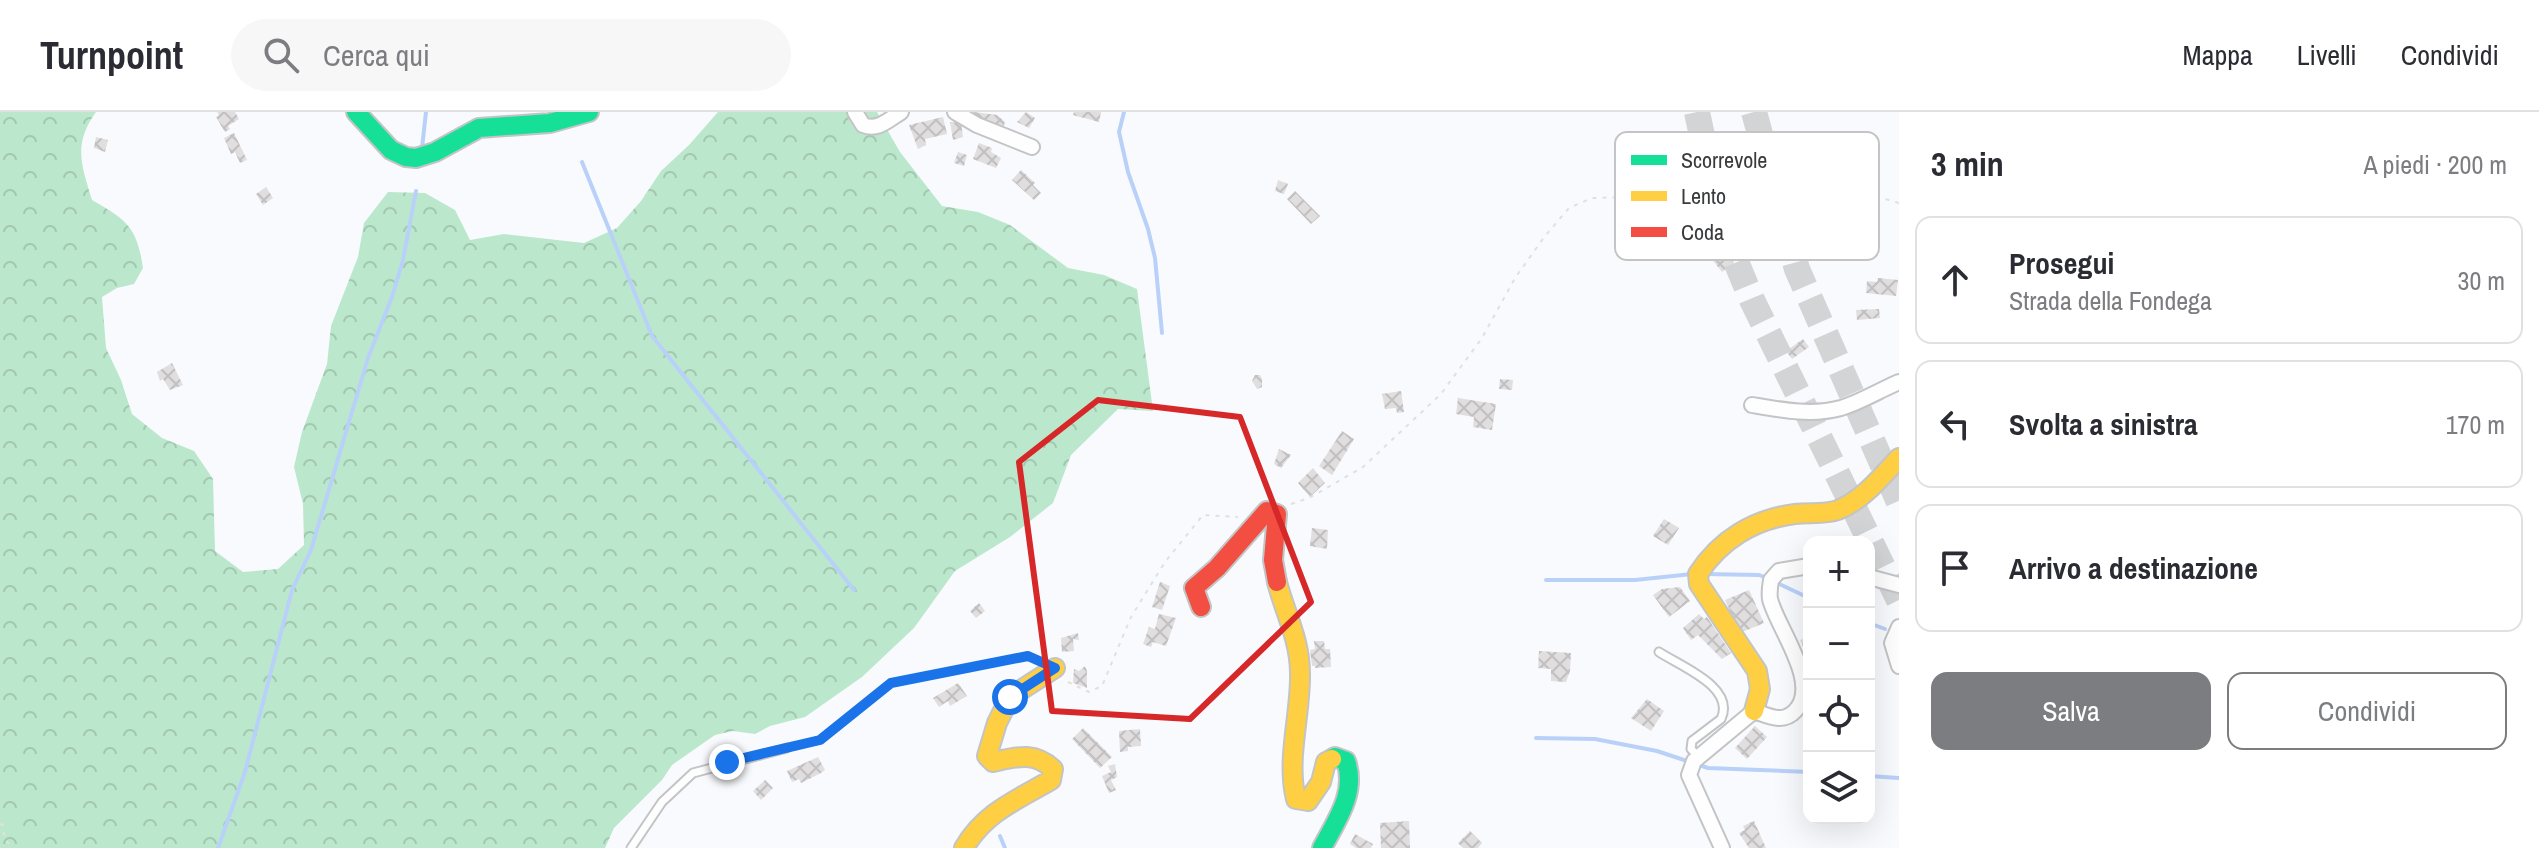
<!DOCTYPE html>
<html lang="it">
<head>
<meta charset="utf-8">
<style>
	:root { --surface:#fff; --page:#f7f7f7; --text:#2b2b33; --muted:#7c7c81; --line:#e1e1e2; --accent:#7c7d80 }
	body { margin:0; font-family:"Archivo Narrow",sans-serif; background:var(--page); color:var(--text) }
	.controls { position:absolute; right:24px; bottom:24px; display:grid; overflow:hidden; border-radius:16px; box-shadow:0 8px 32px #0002 }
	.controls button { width:72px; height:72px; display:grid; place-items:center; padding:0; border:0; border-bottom:2px solid var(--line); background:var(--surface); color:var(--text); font:40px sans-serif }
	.stop { position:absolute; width:24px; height:24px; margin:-18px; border:6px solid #1a73e8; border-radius:50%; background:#fff }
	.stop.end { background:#1a73e8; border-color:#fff; box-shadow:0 2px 8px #0008 }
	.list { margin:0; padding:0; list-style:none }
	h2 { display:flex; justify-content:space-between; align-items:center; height:104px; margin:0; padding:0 32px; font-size:34px }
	h2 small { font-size:26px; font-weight:400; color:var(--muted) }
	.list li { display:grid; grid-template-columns:52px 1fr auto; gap:24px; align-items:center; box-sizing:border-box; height:128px; margin:0 16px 16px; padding:0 16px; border:2px solid var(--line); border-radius:16px }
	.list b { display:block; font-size:30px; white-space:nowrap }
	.list p { margin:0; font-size:26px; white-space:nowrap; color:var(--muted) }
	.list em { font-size:26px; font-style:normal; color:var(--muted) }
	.actions { display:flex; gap:16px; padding:24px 32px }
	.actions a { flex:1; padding:18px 0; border:2px solid var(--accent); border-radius:16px; text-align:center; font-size:28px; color:var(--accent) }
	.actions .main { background:var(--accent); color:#fff }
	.icon { flex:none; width:44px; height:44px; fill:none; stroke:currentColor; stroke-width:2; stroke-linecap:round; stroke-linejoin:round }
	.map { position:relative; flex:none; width:1899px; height:736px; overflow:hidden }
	header { display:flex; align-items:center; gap:48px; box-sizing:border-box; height:112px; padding:0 40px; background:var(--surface); border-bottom:2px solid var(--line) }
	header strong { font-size:38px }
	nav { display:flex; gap:44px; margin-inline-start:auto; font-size:28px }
	.search { width:560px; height:72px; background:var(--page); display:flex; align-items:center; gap:20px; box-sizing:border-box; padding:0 28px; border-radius:44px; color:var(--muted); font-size:30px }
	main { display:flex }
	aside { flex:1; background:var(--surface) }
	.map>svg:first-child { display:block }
	.forest { fill:url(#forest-crowns) }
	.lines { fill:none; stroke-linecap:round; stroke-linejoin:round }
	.stream { stroke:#b9d1f9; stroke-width:4 }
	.building { fill:url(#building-cross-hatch) }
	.highway-tunnel { stroke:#d3d4d6; stroke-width:26; stroke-dasharray:26 13; stroke-linecap:butt }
	.lane-casing { stroke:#c3c4c6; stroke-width:11 }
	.street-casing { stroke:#c3c4c6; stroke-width:18 }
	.fast-casing { stroke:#c3c4c6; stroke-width:22 }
	.slow-casing { stroke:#c3c4c6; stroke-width:22 }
	.jam-casing { stroke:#c3c4c6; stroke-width:22 }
	.path { stroke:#e0e0e1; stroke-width:2; stroke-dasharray:4 6; stroke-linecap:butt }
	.lane { stroke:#fefeff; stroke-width:7 }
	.street { stroke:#fefeff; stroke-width:14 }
	.fast { stroke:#16e098; stroke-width:18 }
	.slow { stroke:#ffcf43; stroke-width:18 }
	.jam { stroke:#f24e42; stroke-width:18 }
	.route { stroke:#1a73e8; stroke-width:10 }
	.marked { fill:none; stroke:#d62828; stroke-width:6; stroke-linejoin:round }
	.key { fill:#fff; stroke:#c4c4c4; stroke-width:2 }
	.key-label { font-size:22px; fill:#393a3c }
</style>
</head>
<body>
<header>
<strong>Turnpoint</strong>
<div class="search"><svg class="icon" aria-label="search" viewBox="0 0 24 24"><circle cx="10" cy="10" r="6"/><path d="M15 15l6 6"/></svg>Cerca qui</div>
<nav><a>Mappa</a><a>Livelli</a><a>Condividi</a></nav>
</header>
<main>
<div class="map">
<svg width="1899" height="736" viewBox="0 0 1899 736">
	<defs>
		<pattern id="forest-crowns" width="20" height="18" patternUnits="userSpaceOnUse" patternTransform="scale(2)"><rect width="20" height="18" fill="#bbe8cc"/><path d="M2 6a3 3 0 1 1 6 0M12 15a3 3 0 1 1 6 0" fill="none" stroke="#a2c8b0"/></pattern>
		<pattern id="building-cross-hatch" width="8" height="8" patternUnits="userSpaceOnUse" patternTransform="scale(2)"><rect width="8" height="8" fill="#e0dedf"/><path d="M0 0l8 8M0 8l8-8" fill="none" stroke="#c1bfc0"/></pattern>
	</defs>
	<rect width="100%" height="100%" fill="#f9fafd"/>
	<!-- forest -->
	<path class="forest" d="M0,0H96C73,32 81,52 92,88C127,108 137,115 143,156L134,172L117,176L102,185L106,236L121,268L132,302L162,326L194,339L213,367L215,439L243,460L278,457L304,433L303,392L294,355L302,320L327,252L331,214L358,145L364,111L388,80L425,81L455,98L470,128L504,122L584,131L617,116L641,89L661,59L689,33L718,0H877L900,40L942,94L978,100L1010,113L1068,156L1104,163L1137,177L1153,299L1118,297L1071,343L1053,391L1010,425L955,459L914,516L862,565L805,605L770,614L755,622L733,619L715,623L672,653L662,668L614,716L605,736H0Z"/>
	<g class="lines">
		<!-- stream -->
		<path class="stream" d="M1124,0L1119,20L1128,60L1148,117L1155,146L1162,221
			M422,36L426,0
			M582,50L652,224L854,478
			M1704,462L1759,463L1767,466
			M1546,468H1635L1692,462
			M1775,470L1809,486
			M1869,511L1885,517
			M1536,626L1595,627L1657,639L1708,656L1809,660
			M1869,664L1899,666
			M1000,724L1005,736
			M218,736L245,660L292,478L311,438L368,246L392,185L403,148L416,79"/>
	</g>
	<!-- building -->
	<path class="building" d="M217,0H235L239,7L228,14L230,17L225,20L216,5L219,3Z
		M974,0L997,3L1005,10L1003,17L972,5Z
		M1026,0L1035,6L1029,16L1017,10Z
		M1074,0H1101L1099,10L1073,3Z
		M943,5L947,22L925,27L926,33L918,37L909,13Z
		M950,10L961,11L963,25L953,28Z
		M234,21L247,48L240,51L235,40L231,42L224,26Z
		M96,25L108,28L105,40L94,36Z
		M979,31L992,36L991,40L1001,46L996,56L973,47Z
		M958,40L967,43L964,54L954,51Z
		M1021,58L1035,71L1033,73L1041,81L1034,88L1012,68Z
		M1278,68L1288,72L1284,82L1275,79Z
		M266,75L273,86L263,93L256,82Z
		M1295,79L1320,104L1311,112L1287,87Z
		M1723,137L1734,151L1722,160L1711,146Z
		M1878,166L1898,168L1896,184L1866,181L1867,169L1877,170Z
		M1879,197L1880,206L1857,208L1856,198Z
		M1803,227L1809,235L1792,247L1786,239Z
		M172,251L183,273L170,278L163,267L160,269L157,260Z
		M1255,263H1260L1262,267V275L1257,277L1252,269Z
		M1500,267L1513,268L1512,278L1499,277Z
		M1401,279L1404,300L1397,301L1396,296L1385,297L1382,282Z
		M1458,286L1496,292L1492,318L1473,315L1474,305L1456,302Z
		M1342,319L1354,327L1332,363L1319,354Z
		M1279,337L1291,343L1281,356L1274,352Z
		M1313,356L1325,371L1310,385L1298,371Z
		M1664,407L1679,416L1668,433L1653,424Z
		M1312,416L1328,418L1327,437L1310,434Z
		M1160,470L1170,474L1162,498L1152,495Z
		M1680,475L1690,489L1669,505L1653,483L1662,477Z
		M1749,478L1764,511L1740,521L1725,488Z
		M979,491L985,499L976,506L970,499Z
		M1159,502L1176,506L1166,534L1153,530L1151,535L1143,532L1149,515L1155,517Z
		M1699,502L1704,507L1707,505L1731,541L1722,547L1698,523L1691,528L1683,516Z
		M1078,521L1079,528L1073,527L1074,539L1062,540L1061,526Z
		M1809,525V548L1800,528Z
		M1314,529H1324L1325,537H1330L1331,555L1315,556V554H1312L1310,538L1315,537Z
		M1539,539L1571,541L1570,559L1566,570L1551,569V557L1538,556Z
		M1085,554L1087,559V576L1073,571L1074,557L1079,559Z
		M958,571L967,584L950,594L948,589L939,595L933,586Z
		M1647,587L1664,599L1651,619L1631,606Z
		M1755,614L1767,625L1747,647L1735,636Z
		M1083,616L1112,645L1100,656L1072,627Z
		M1140,617L1141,634L1128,635V639L1120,640L1119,619Z
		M818,645L825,658L821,661L801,671L799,667L792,670L787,659Z
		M1115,652L1117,665L1111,668L1116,678L1109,681L1102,664L1111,660L1108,654Z
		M765,668L773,676L761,688L753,679Z
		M1409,709L1410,736H1381L1380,711Z
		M1754,709L1766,736H1749L1739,721L1745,718L1743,714Z
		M1470,719L1482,731L1478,736H1463L1458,731Z
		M1355,722L1373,732L1371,736H1356L1350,732Z"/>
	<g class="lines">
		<!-- highway-tunnel -->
		<path class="highway-tunnel" d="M1697,0L1720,111L1752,188L1899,488
			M1754,0L1797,157L1899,390"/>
		<!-- lane casing -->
		<g class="lane-casing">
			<path id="lane" d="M1659,540C1680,554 1736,575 1721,607L1692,629L1691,637L1699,645
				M631,736L662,690L693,661L787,636"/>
		</g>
		<!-- street casing -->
		<g class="street-casing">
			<path id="street" d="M855,0L863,13C878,19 888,8 901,0
				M955,0L977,13L1032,35
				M1752,293C1781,298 1812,304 1841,296C1861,290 1880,278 1899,270
				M1869,465L1899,473
				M1899,515L1892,531L1899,554
				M1722,736L1689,663L1694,649L1754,599C1769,604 1783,612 1795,599C1822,572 1776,514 1770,487C1769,481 1770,474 1771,468L1779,459L1809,454"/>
		</g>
		<!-- fast casing -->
		<g class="fast-casing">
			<path id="fast" d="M356,0L391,38L406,45L416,46L435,40L479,16L550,11L589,0
				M1322,736C1336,709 1357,681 1346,649L1335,645L1332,647"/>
		</g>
		<!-- slow casing -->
		<g class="slow-casing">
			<path id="slow" d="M1277,470C1285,501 1300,528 1300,561C1301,602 1286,647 1296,687L1308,689L1321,670L1326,650L1332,647
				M1754,599L1760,577L1757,559L1699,472L1698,462C1720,428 1754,407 1795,402C1809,400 1824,403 1838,398C1863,388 1881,365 1899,346
				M964,736C985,700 1017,688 1051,668L1053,657C1034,639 1016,645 993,650L987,644L997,611L1010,585L1055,556"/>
		</g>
		<!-- jam casing -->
		<g class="jam-casing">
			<path id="jam" d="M1201,495L1194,476L1217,456L1267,399L1277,402L1273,448L1277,470"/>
		</g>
		<!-- path -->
		<path class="path" d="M1291,392L1309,386L1363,355L1441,282L1482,226L1515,166L1545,124L1569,96L1592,86L1628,85L1677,77L1714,80L1749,67L1799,62L1899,91
			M1068,570L1089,580L1102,574L1131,505L1165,450L1203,403L1238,405
			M796,633L820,628L891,571L1028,544L1038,548
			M0,712L3,713L5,728L14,736"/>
		<!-- lane -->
		<use href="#lane" class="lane"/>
		<!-- street -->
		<use href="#street" class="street"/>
		<!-- fast -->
		<use href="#fast" class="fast"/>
		<!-- slow -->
		<use href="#slow" class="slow"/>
		<!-- jam -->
		<use href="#jam" class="jam"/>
	</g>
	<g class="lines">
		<!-- route -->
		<path class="route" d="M727,650L820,628L891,571L1028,544L1055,556L1010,585"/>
	</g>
	<!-- marked area -->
	<path class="marked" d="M1098,288L1240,305L1311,490L1190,607L1052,599L1019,350Z"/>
	<!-- legend -->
	<rect x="1615" y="20" width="264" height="128" rx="12" class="key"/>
	<rect x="1631" y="43" width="36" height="10" fill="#16e098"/>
	<rect x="1631" y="79" width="36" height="10" fill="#ffcf43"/>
	<rect x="1631" y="115" width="36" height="10" fill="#f24e42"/>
	<g class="key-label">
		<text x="1681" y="56">Scorrevole</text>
		<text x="1681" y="92">Lento</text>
		<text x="1681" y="128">Coda</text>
	</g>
</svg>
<div class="controls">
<button>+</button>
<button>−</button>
<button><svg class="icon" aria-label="locate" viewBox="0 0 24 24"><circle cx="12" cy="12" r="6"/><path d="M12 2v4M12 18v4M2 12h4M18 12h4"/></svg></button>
<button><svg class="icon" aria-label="layers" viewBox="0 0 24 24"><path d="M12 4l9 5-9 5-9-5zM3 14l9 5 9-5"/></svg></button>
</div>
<div class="stop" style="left:1010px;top:585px"></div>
<div class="stop end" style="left:727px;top:650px"></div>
</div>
<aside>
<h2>3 min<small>A piedi · 200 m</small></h2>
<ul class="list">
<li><svg class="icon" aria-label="ahead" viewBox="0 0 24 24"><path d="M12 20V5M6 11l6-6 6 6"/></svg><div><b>Prosegui</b><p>Strada della Fondega</p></div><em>30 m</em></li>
<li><svg class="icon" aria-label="left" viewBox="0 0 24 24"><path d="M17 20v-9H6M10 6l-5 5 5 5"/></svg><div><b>Svolta a sinistra</b></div><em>170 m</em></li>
<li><svg class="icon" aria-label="arrive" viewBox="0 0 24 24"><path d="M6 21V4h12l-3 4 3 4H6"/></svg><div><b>Arrivo a destinazione</b></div></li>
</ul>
<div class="actions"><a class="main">Salva</a><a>Condividi</a></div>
</aside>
</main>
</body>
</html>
